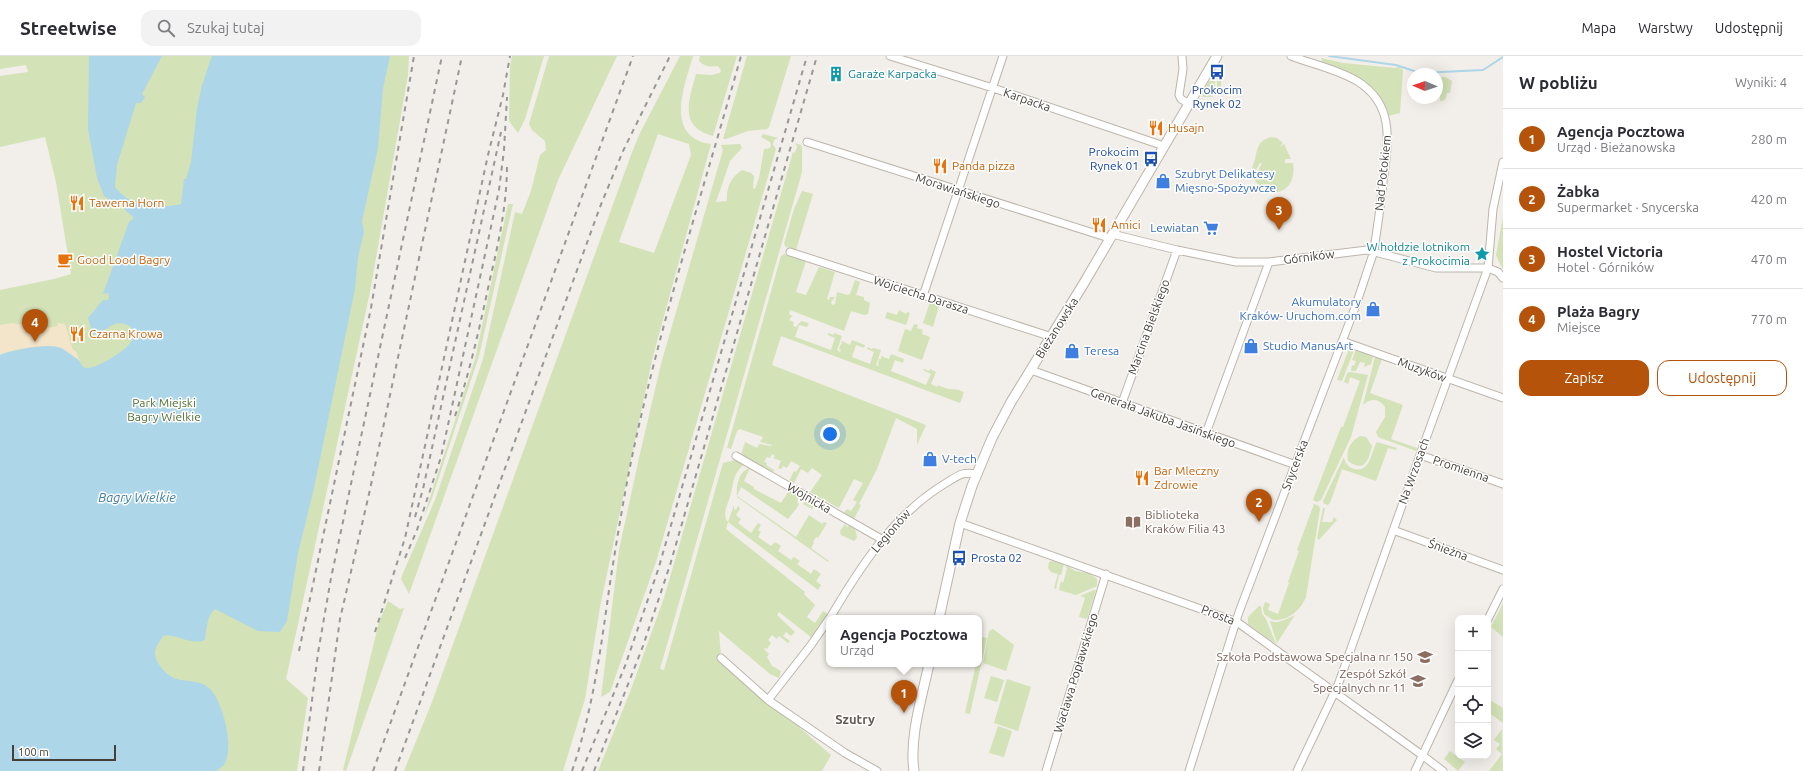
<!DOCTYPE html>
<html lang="pl">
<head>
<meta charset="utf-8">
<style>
	:root { --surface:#fff; --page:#f2f2f3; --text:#2b2b33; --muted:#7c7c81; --line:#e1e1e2; --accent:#b45309 }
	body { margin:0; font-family:Ubuntu,sans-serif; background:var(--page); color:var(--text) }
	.controls { position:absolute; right:12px; bottom:12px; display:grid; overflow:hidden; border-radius:8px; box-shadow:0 4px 16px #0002 }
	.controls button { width:36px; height:36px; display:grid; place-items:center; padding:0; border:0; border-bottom:1px solid var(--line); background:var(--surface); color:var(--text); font:20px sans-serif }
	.compass { position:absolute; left:1407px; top:12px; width:36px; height:36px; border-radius:50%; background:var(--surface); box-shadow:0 4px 16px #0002; rotate:272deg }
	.scale { position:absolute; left:12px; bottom:10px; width:104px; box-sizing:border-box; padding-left:4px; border:2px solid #453f38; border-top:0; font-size:11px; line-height:14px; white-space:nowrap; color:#453f38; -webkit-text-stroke:3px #fff; paint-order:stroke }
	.you { position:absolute; left:830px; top:378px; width:14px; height:14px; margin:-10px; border:3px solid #fff; border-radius:50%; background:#1a73e8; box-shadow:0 0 0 6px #1a73e833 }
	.badge { display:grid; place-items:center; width:26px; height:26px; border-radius:50%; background:var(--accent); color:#fff; font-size:13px; font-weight:700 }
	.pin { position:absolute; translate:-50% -33px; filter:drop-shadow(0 1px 2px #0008) }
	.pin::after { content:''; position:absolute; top:21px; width:14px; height:12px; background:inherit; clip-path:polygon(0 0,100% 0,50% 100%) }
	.popup { position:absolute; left:826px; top:559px; width:156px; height:52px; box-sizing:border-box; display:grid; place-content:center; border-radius:8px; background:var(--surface); filter:drop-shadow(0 1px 3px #0005); font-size:13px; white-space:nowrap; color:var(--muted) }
	.popup b { font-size:15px; color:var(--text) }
	.popup::after { content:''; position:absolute; left:50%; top:100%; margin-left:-8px; border:8px solid transparent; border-top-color:var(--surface) }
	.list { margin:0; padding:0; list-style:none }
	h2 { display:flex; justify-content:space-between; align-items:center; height:52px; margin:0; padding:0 16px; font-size:17px }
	h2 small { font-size:13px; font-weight:400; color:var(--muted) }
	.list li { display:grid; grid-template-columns:26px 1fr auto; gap:12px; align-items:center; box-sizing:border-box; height:60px; padding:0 16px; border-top:1px solid var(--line) }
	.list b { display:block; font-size:15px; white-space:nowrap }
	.list p { margin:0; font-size:13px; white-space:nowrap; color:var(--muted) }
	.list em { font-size:13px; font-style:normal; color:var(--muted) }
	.actions { display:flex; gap:8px; padding:12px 16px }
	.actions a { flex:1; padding:9px 0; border:1px solid var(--accent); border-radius:12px; text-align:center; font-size:14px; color:var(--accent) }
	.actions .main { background:var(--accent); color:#fff }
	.icon { flex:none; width:22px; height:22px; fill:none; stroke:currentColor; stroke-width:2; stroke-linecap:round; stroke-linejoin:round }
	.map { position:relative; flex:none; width:1503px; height:715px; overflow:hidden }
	header { display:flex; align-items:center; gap:24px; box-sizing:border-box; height:56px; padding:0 20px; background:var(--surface); border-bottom:1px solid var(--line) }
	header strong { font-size:19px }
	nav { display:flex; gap:22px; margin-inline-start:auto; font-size:14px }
	.search { width:280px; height:36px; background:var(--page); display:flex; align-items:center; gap:10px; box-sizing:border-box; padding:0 14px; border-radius:12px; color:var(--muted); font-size:15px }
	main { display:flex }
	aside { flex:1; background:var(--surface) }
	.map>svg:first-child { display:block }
	.green { fill:#d3e2b7; fill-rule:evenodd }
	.sand { fill:#f2e5c9 }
	.water { fill:#add6e8 }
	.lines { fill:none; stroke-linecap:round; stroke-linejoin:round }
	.stream { stroke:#add6e8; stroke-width:2 }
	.minor-casing { stroke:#bdb5ac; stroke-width:9 }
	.tertiary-casing { stroke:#bdb5ac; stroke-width:11 }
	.minor { stroke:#fff; stroke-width:7 }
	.tertiary { stroke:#fff; stroke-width:9 }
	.rail { stroke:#979797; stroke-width:2; stroke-dasharray:5 5; stroke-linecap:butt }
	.labels { text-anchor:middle; stroke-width:3; stroke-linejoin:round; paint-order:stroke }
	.culture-label { font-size:12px; fill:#0d838f; stroke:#fff; text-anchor:start }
	.transit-label { font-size:12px; fill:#164399; stroke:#fff }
	.street-label { font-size:12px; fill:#453f38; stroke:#fff }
	.food-label { font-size:12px; fill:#c56008; stroke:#fff; text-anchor:start }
	.shop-label { font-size:12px; fill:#366cbe; stroke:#fff; text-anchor:start }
	.park-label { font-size:12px; fill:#507032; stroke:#fff }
	.education-label { font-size:12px; fill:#785e54; stroke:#fff; text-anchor:end }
	.water-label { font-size:13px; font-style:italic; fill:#3c7e9d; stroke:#fff }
	.neighbourhood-label { font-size:13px; font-weight:bold; fill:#665b51; stroke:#fff }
</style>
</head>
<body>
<header>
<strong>Streetwise</strong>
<div class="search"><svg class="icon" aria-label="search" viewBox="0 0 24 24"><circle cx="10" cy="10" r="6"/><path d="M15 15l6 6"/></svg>Szukaj tutaj</div>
<nav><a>Mapa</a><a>Warstwy</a><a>Udostępnij</a></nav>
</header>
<main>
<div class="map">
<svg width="1503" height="715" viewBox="0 0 1503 715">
	<rect width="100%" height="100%" fill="#f2eee9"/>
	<!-- green -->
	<path class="green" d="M0,0H409L408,19L370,236L286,623L308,642L297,715H0V234L54,223L71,218L56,126L45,81L0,91V20L28,16L26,9L0,13Z
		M512,0H544L525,63L518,77L509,65L510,11Z
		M549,0H617L558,124L409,538L401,523L403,517L435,444L483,303L515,156L522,158L531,135L540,99L546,94L545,85L532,74L529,68Z
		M680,0H693C686,25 667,71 699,85C703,87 707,87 711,88L652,304L600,551L585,643L563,715H404L432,646L631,99L640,77ZM658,78L689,88L691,99L654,197L619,186Z
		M700,0H737L713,80C678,71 689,44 696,18L712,19L720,17L721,14L718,10C710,11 705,11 699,5Z
		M747,0H791L769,71L767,73L748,75L726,83H723Z
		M1321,2L1343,7L1395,12L1399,11L1403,14L1400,57L1388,60C1376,26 1353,20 1323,8Z
		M1438,21H1445L1452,25L1450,37H1447C1446,42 1446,45 1440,45Z
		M1209,25H1215V30H1211V35H1217V25H1221V31L1212,41H1203L1202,37Z
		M763,78L778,82L774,84L773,89L776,93L656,506L610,636L601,641L619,494L639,402L661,308L723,94L721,89L740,88L742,92L730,105L716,146L727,145C726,132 731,121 742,114L751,117L754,120L753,132L755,133L759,122L764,93L770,92L771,89L770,86L761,81Z
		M1271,81L1277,82L1283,87L1279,91L1284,88L1291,103H1285V107H1293C1298,138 1267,146 1254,123L1262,107H1260L1253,119C1251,113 1253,109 1255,104C1257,94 1258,84 1271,81Z
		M795,87L801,89L802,92V116L660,613L664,614L723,407L736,404L742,406L743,409C733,419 734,425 731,437C729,447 723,453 726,464L728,466L734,449V453L736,454L738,450L739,451L740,453L736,459L741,463L738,467L751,477L758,467L761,469L758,474L761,476L758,481L771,490L775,486L781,490L778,495L791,504L794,501L800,505L797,508L811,518L814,513L821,518L816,525L821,529L818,534L728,466L726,473L805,536L804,538L815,549L807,561L815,567L823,555L828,558L812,582L779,556L777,559L795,576L791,580L786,576L783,580L790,585L788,587L779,580L777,583L772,579L768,584L771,587L767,593L765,592L764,593L769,598L767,601L772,610L781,615L779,622L770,618L719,575L721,602L802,668L800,672L831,699L822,715H598L630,636L664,542L793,96L795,97L797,91Z
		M802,135L813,138L796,194L786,191L784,188L794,153Z
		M508,148H513L479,300L431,445L424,460L475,303Z
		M1503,161V214L1496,199Z
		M784,198L806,205L796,236L806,239L819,211L835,216L827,243L829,244L830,241H835L831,246L832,249L835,248L837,236L848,239L850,238L855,224L860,226L856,239L864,241V244L870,247L868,258L864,259L851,255L844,275L790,254L789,258L793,260L791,261L789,264L794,266L793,270L796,271L801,265L809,267L807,271L799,269L795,281L831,294L835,282L828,279V277L834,279V277L842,280L837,294L840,296L841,294L839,293L841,288H843L841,287L842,285L850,289L852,284L865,289L864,292L856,289L852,301L870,308L874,296L867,293V291L872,293L873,292L881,294L876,309L879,310L878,308L879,303H881V300L889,303L891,298L904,303L903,307L895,304L891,315L926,329L931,318L923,314L924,313L929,315L930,313L936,316L931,328L937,331L938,329C951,336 953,331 964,336L960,347L781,280L772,309L926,369L917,389V373L896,362L877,413L859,448L861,449L854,463L844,457L847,453L851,455L857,446L853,444L863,427L854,423L839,452L810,436L822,419L812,412L808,417L801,413L794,427L789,425L794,415L796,416L800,410L791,405L787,412L783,410L781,413L778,412L781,405L773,402L775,400L772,398L770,402L767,401L764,406L767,407L766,409L774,414L773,416L741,399L745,386L757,392L759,388L771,390L772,389L760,386L763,381L740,373L737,375L731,393L727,392L781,200Z
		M930,246L939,250L933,271L923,267Z
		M899,254L906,258L907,256L910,257L906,269L885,262L887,256L897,259Z
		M914,268L918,269L917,272L923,274L922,278L930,281L922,304L898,295L905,273L911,275Z
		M1349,293L1354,294L1342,325L1337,324Z
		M1356,294L1373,301L1371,308L1364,311L1365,307L1360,306L1356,315H1351L1352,309L1354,310L1356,305L1352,304Z
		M1375,301L1382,303L1370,337L1403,349L1391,383L1417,392L1416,395L1378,381L1376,376L1385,361V351C1379,342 1371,342 1363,349Z
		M1350,316L1368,319L1351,381L1321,444L1317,446L1313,444L1341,371H1343L1360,325L1350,321L1348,328L1344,326L1347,317Z
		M1360,380L1366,381L1372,390C1368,405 1365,417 1348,405C1346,394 1350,386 1360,380Z
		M1377,386L1397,392L1396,394L1388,392L1376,425L1342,413L1330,447L1328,449L1324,448L1323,445L1344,401C1345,407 1348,411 1354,413C1371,417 1371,395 1377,386Z
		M750,412L744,425L754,431V433L781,447L790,433L815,448L812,453L803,448L805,443L799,442L797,446L799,448C796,454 792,457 788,463L741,431L737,440L796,481L809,459L822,468L824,466L827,467L818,482L816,481L813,486L814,487L811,492L829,505L828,506L737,441C736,431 738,415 750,412Z
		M1314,448L1319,450L1320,453L1306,541C1301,554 1288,565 1273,564L1264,558L1263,552L1265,546L1270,548L1268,554L1278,558L1289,527L1288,526L1299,495L1297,494Z
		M1323,452H1325L1322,466H1332L1334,461L1337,464L1319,484L1317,482Z
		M845,468L847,471L852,469L856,476L857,482L854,485L841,479L840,475Z
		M1052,505L1064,508L1061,519H1059L1056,533L1054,532L1058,518L1051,516L1048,512L1049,506Z
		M1066,509L1075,515L1089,517L1097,523V530L1076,539L1059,534L1061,525L1063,527L1067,513Z
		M1094,534H1096L1087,563L1079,561L1085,542L1080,540Z
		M388,545L400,553L404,552L346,715L343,714L379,566Z
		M1503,547V581L1491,571Z
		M1259,550H1261L1262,558L1266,563L1276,588L1248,568V561Z
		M1295,559L1277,587L1270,565C1280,568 1286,563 1295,559Z
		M993,573L1014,589L1006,615L983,607L989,575Z
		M982,581L987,582L970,658L965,657L976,608H979V593Z
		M991,620L1004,624L997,646L984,642Z
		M1007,623L1031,631L1018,675L994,667Z
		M1490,644L1503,652V667L1488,656V646Z
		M998,670L1012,675L1004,701L989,697Z
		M1502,673L1503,715H1489L1502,698L1496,693L1500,688L1494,684Z
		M1450,695L1465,706L1458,715L1444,703Z"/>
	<!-- sand -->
	<path class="sand" d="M13,267L41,273L58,270L57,267L65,268L73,294L76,295L79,304C74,301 65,294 61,292C48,287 12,293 0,299V269Z"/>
	<!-- water -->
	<path class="water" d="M89,0H162L142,38L145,41L141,47H136L117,109L115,131C120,138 131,146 140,148C149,151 172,151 181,148L184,123H186L191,106L197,53L202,29L212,0H390L383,32L378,92L362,165L364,176L358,201L355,233L314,432L298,497L287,565L280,576L258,575L215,553C207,559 206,575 205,584C190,590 177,577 163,580C161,584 155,591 155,596C154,606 167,621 177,623C187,626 201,624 209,632C223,645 234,690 225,707C224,710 219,713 216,715H0V299C11,294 53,286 63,293C67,296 74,300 78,304C81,306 81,311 86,312C97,313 125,295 131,286C134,282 133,277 132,272C117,262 111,270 98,279L93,278L88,262L103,244H108L109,241L108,237L103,238L129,166L134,162L124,153L104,140L97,122L88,73Z"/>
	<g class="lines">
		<!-- stream -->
		<path class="stream" d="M1329,0L1396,9L1420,17L1483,14L1503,1"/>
		<!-- minor casing -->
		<g class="minor-casing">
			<path id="minor" d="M890,0L993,32L1164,90
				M1182,0L1183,13L1179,39L1181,43L1189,48
				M807,86L1109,182
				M1112,178L1177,194L1236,206H1269L1367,194L1436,212H1488L1498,216L1503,222
				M790,196L1052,281
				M923,240L1003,0
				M1342,285L1503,342
				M1031,314L1296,409
				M1122,347L1177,194
				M1206,377L1269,206
				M1420,399L1503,428
				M736,400L883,484
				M960,467L1237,566L1422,699L1443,715
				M1393,474L1503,514
				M830,562C860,511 894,458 946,427C958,420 962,415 976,418
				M1488,563L1503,533
				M721,602L768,644L845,697L877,715
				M768,644L811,589L829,563
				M1046,715L1106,518
				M1189,715L1239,556L1356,249L1374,195L1375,187C1378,167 1381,146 1383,126C1388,87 1396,49 1357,25C1337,13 1312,8 1291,0
				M1297,715L1338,629L1420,399L1488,212L1493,153L1503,106
				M1415,715L1458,624"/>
		</g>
		<!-- tertiary casing -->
		<g class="tertiary-casing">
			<path id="tertiary" d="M939,562L960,467L972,430L992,382L1011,346L1084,227L1217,0
				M914,715C909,682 922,641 929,608"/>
		</g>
		<!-- minor -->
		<use href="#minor" class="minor"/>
		<!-- tertiary -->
		<use href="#tertiary" class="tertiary"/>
		<!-- rail -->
		<path class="rail" d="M455,360C470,315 480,270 490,223C499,185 507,148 507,108
			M415,461L423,433L501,76
			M405,502L417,474L441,401L499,134L504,94L507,41
			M375,576L405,482L488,99L503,39L510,0
			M299,595L371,252L414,0
			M303,715L318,597L331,522L442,0
			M319,715L340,563L369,438L462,0
			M373,715L633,0
			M395,715L600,151L623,95L670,0
			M572,715C593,654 601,591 610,527C617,483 624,439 633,396C662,262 704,131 741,0
			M582,715L625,610L658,514L807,0
			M594,715L643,590L670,509L817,0"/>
	</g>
	<!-- icons -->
	<defs>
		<g id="bus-bare" transform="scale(1.2)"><path d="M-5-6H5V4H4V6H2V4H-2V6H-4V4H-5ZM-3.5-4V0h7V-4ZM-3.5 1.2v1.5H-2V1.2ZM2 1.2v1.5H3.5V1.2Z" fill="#1a4fb4" stroke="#fff" stroke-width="2.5" paint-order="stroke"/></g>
		<g id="building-bare" transform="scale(1.2)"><path d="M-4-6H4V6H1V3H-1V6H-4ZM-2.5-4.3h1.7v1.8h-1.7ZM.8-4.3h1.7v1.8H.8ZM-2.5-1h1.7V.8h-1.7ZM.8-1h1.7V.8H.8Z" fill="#0f9aa8" stroke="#fff" stroke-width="2.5" paint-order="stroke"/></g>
		<g id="restaurant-bare" transform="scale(1.2)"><path d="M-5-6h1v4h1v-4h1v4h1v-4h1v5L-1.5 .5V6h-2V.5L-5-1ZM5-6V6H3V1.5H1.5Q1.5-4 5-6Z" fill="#e8710a" stroke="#fff" stroke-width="2.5" paint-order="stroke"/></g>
		<g id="shop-bare" transform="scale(1.2)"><path d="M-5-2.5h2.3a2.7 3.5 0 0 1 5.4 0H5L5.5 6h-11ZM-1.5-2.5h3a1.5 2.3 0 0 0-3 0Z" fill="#3f7fe0" stroke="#fff" stroke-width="2.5" paint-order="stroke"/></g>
		<g id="supermarket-bare" transform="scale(1.2)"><path d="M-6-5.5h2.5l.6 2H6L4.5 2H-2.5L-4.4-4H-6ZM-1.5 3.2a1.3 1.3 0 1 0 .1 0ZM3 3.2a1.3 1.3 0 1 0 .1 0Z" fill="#3f7fe0" stroke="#fff" stroke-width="2.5" paint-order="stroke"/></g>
		<g id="sight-bare" transform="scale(1.2)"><path d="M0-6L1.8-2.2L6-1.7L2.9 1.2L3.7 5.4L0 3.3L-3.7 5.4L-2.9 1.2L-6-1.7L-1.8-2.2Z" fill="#0f9aa8" stroke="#fff" stroke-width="2.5" paint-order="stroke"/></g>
		<g id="cafe-bare" transform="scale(1.2)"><path d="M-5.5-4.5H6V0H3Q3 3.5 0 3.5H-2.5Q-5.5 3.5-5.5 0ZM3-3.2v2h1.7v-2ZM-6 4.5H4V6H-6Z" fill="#e8710a" stroke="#fff" stroke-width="2.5" paint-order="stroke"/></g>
		<g id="library-bare" transform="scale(1.2)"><path d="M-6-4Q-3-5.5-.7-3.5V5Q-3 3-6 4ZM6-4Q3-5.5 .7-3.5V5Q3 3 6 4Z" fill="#8d6e63" stroke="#fff" stroke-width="2.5" paint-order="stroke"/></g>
		<g id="school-bare" transform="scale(1.2)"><path d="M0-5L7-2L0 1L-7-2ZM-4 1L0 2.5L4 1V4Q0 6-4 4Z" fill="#8d6e63" stroke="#fff" stroke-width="2.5" paint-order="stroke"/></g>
	</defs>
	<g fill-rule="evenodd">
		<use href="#bus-bare" x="1217" y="16"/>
		<use href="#building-bare" x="836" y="18"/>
		<use href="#restaurant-bare" x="1156" y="72"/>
		<use href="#bus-bare" x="1151" y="103"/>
		<use href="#restaurant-bare" x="940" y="110"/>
		<use href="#shop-bare" x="1163" y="125"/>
		<use href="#restaurant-bare" x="77" y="147"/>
		<use href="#restaurant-bare" x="1099" y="169"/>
		<use href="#supermarket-bare" x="1211" y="172"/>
		<use href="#sight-bare" x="1482" y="198"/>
		<use href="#cafe-bare" x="65" y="204"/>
		<use href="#shop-bare" x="1373" y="253"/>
		<use href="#restaurant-bare" x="77" y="278"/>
		<use href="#shop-bare" x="1251" y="290"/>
		<use href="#shop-bare" x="1072" y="295"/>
		<use href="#shop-bare" x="930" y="403"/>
		<use href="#restaurant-bare" x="1142" y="422"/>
		<use href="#library-bare" x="1133" y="466"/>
		<use href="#bus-bare" x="959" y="502"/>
		<use href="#school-bare" x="1425" y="601"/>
		<use href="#school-bare" x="1418" y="625"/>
	</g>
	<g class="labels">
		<!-- culture labels -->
		<g class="culture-label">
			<text x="848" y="22">Garaże Karpacka</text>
			<text x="1470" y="195" text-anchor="end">W hołdzie lotnikom<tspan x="1470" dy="14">z Prokocimia</tspan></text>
		</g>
		<!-- transit labels -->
		<g class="transit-label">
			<text x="1217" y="38">Prokocim<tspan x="1217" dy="14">Rynek 02</tspan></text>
			<text x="1139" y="100" text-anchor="end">Prokocim<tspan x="1139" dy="14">Rynek 01</tspan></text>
			<text x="971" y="506" text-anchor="start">Prosta 02</text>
		</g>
		<!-- street labels -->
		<g class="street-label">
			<text transform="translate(1027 44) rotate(19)" y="4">Karpacka</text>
			<text transform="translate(1383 117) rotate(-84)" y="4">Nad Potokiem</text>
			<text transform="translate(958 135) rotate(18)" y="4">Morawiańskiego</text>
			<text transform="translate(1309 201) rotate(-7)" y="4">Górników</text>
			<text transform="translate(921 239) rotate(18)" y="4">Wojciecha Darasza</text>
			<text transform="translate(1149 271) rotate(-70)" y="4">Marcina Bielskiego</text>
			<text transform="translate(1057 272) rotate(-58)" y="4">Bieżanowska</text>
			<text transform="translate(1422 314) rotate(20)" y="4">Muzyków</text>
			<text transform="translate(1163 362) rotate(20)" y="4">Generała Jakuba Jasińskiego</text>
			<text transform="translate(1295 409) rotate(-69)" y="4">Snycerska</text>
			<text transform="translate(1461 413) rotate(19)" y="4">Promienna</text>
			<text transform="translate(1414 415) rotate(-70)" y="4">Na Wrzosach</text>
			<text transform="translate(809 442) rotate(30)" y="4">Wojnicka</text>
			<text transform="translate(891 475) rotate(-49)" y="4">Legionów</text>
			<text transform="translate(1448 494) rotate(20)" y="4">Śnieżna</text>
			<text transform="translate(1218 559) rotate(21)" y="4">Prosta</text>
			<text transform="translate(1076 617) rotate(-73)" y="4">Wacława Popławskiego</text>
		</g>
		<!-- food labels -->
		<g class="food-label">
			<text x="1168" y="76">Husajn</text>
			<text x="952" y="114">Panda pizza</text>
			<text x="89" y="151">Tawerna Horn</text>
			<text x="1111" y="173">Amici</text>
			<text x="77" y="208">Good Lood Bagry</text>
			<text x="89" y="282">Czarna Krowa</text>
			<text x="1154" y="419">Bar Mleczny<tspan x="1154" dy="14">Zdrowie</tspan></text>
		</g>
		<!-- shop labels -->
		<g class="shop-label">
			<text x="1175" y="122">Szubryt Delikatesy<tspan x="1175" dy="14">Mięsno-Spożywcze</tspan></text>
			<text x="1199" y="176" text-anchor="end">Lewiatan</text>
			<text x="1361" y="250" text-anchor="end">Akumulatory<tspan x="1361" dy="14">Kraków- Uruchom.com</tspan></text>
			<text x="1263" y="294">Studio ManusArt</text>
			<text x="1084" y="299">Teresa</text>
			<text x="942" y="407">V-tech</text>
		</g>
		<!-- park labels -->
		<g class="park-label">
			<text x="164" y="351">Park Miejski<tspan x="164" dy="14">Bagry Wielkie</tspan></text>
		</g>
		<!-- education labels -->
		<g class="education-label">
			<text x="1145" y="463" text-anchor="start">Biblioteka<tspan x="1145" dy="14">Kraków Filia 43</tspan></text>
			<text x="1413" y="605">Szkoła Podstawowa Specjalna nr 150</text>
			<text x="1406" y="622">Zespół Szkół<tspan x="1406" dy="14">Specjalnych nr 11</tspan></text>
		</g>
		<!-- water labels -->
		<g class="water-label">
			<text x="137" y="446">Bagry Wielkie</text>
		</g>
		<!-- neighbourhood labels -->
		<g class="neighbourhood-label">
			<text x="855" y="668">Szutry</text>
		</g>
	</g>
</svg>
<div class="controls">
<button>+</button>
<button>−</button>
<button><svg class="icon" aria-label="locate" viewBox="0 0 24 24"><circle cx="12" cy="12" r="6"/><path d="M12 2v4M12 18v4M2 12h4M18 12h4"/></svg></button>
<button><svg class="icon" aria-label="layers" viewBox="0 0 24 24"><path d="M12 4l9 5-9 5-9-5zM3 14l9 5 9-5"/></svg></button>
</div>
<svg class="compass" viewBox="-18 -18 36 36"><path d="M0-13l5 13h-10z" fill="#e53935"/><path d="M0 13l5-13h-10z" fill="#7c7c81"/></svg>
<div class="scale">100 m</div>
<div class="you"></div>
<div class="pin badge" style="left:904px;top:657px">1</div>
<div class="popup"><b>Agencja Pocztowa</b>Urząd</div>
<div class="pin badge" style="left:1259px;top:466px">2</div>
<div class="pin badge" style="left:1279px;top:174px">3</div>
<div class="pin badge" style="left:35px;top:286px">4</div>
</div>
<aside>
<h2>W pobliżu<small>Wyniki: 4</small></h2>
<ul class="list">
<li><span class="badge">1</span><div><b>Agencja Pocztowa</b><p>Urząd · Bieżanowska</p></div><em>280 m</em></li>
<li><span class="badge">2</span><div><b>Żabka</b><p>Supermarket · Snycerska</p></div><em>420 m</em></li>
<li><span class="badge">3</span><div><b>Hostel Victoria</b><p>Hotel · Górników</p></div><em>470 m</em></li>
<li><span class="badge">4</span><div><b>Plaża Bagry</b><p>Miejsce</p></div><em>770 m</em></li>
</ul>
<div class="actions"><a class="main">Zapisz</a><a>Udostępnij</a></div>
</aside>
</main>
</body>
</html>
